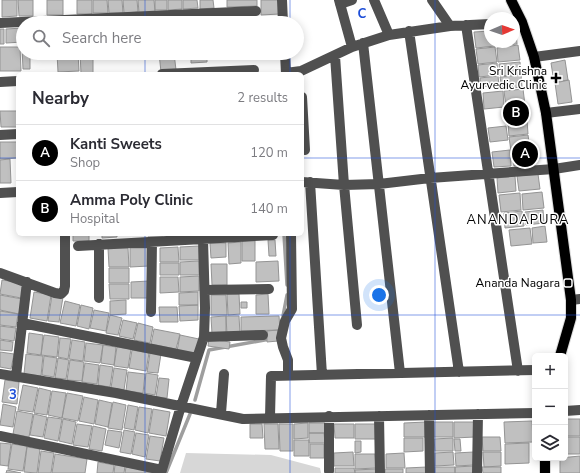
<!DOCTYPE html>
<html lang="en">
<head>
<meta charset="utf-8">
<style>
	:root { --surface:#fff; --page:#f7f7f7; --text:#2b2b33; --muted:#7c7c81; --line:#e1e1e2; --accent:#000 }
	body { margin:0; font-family:"Nunito Sans",sans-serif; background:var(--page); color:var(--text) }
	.controls { position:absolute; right:12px; bottom:12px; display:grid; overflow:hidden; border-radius:6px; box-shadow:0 2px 10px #0003 }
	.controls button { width:36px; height:36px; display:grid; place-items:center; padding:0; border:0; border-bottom:1px solid var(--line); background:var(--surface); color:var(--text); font:20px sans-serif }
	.compass { position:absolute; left:484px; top:12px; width:36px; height:36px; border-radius:50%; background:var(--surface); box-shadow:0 2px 10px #0003; rotate:88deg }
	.you { position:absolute; left:379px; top:295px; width:14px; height:14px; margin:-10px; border:3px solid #fff; border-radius:50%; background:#1a73e8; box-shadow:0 0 0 6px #1a73e833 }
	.badge { display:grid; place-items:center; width:26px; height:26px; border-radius:50%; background:var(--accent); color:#fff; font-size:13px; font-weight:700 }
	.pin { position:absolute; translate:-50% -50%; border:2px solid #fff; box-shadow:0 1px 4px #0006 }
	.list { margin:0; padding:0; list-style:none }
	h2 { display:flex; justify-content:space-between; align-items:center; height:52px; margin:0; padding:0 16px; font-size:17px }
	h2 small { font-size:13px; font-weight:400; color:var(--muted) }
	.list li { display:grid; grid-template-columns:26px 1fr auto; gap:12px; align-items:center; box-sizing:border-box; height:56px; padding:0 16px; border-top:1px solid var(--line) }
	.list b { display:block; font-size:15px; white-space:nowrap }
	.list p { margin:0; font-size:13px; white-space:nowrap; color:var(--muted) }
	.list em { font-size:13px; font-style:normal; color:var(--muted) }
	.icon { flex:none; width:22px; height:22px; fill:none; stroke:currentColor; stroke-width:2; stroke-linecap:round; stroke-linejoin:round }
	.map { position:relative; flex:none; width:580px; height:473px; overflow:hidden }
	.search { position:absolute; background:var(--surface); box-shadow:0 2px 10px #0003; left:16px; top:16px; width:288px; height:44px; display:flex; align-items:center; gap:10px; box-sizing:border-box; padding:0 14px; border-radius:22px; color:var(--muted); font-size:15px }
	.panel { position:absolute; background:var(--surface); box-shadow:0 2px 10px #0003; left:16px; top:72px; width:288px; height:164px; border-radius:6px }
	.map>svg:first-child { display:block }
	.green { fill:#d7d7d7 }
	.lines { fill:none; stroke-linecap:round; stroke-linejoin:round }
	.stream { stroke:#9e9e9e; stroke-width:3.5 }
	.building { fill:#c0c0c0; stroke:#949494 }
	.major-casing { stroke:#dbdbdb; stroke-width:12 }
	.minor { stroke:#505050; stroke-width:10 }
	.major { stroke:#000; stroke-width:10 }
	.grid { fill:none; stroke:#1d4ed8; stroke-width:1; stroke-opacity:0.55 }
	.poi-dot { fill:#000; stroke:#fff; stroke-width:1.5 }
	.labels { text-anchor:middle; stroke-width:3; stroke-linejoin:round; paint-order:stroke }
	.poi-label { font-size:12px; fill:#000; stroke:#fff; text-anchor:end }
	.neighbourhood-label { font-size:13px; letter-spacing:1px; fill:#000; stroke:#fff }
	.grid-label { font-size:13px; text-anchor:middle; font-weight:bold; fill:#1d4ed8; stroke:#fff; stroke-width:3; stroke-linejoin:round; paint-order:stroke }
</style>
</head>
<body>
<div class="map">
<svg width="580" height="473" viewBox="0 0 580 473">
	<rect width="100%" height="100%" fill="#fff"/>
	<!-- green -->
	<path class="green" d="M186,453L271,455L320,468L321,473H180Z"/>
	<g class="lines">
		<!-- stream -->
		<path class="stream" d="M284,234L287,285
			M283,316L287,295
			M195,400L209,350L270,339
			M166,473L190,414"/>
	</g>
	<!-- building -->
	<path class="building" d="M2,0H17V16L2,17Z
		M18,0H33V16H19Z
		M47,0H63V15H47Z
		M77,0H92V14H77Z
		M93,0H107L108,13H93Z
		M108,0H122L123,13H109Z
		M123,0H137L138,12L124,13Z
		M138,0H154L155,12L139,13Z
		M155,0H167V10H155Z
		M168,0H182V9L168,10Z
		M183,0H197L198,8L183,9Z
		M200,0H213L214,8L200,9Z
		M227,0H257V6L227,7Z
		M261,0H280V14L261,15Z
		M261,18V23H247V19Z
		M245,19V23H230V20Z
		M229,20V23H215V21Z
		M214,21V23H200V22Z
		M23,28V42L6,43V29Z
		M514,28H516L517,44L496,46V42H514Z
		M0,29H4V44H0Z
		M490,31V42H494L495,46L476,48L474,32Z
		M518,45L520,60L498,62L497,48Z
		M0,47H20L21,71H0Z
		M22,47H23V53H30V69H23Z
		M495,47L497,62L478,64L476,49Z
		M57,53H78L79,71L58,72Z
		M80,53H93V73H81Z
		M159,53H174L176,70L161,72Z
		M178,53H189V54L178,55Z
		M191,53H207V62L191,63Z
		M565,60L568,80L554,82L551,63Z
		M520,62L521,74L500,76L499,64Z
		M497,63L498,75L479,77L478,65Z
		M521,75L522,87L502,89L500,77Z
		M498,76L499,85L481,87L480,78Z
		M569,80L572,102L558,104L555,83Z
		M523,89L525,105L506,107L504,91Z
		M503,91L504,107L484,109L483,93Z
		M525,106L526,118L507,120L506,108Z
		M0,111H17L18,127H1Z
		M527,120L528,134L509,136L508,122Z
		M506,126L508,140L490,142L488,128Z
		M528,135L530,149L511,151L509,137Z
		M0,142H17V158L0,159Z
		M510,150L511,166L494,167L492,152Z
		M532,151L533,164L514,166L513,153Z
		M10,159L11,183H0V160Z
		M538,174L540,189L519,191L517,176Z
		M515,176L516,191L498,193L497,178Z
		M542,192L544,208L523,210L522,194Z
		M520,193L521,210L501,212L499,195Z
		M543,210L544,223L526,225L525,212Z
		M522,211L524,226L505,228L504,213Z
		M545,226L547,242L533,243L532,228Z
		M530,228L532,244L511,246L509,230Z
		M73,234H89V241H73Z
		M102,234H117V237L102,238Z
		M147,234H163V236H148Z
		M255,240V261H242V241Z
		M268,240H275L276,256H269Z
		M241,242V263L229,264L228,243Z
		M210,243H226V257L211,258Z
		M199,246V260H180V247Z
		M178,247L179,262H160V248Z
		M108,248H128L129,267H109Z
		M130,248H149V266L130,267Z
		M199,261V275H180V262Z
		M278,261L279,281L256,282V262Z
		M160,263H179V275H160Z
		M211,264H227V285H212Z
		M109,268H129V283H109Z
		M199,276V291L180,292V277Z
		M160,277H178L179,292L160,293Z
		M2,280L24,283L21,298L0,294Z
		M149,281V298H131V282Z
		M109,284H129V299H110Z
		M34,292L51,295L47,321L30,318Z
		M198,292V305H179V293Z
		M227,294H239L240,314L228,315Z
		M268,294L269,314H256V295Z
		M0,295L22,299L19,314L0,310Z
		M52,295L63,297L59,322L48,321Z
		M211,295H226L227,315H211Z
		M126,300V314L110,315V301Z
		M65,301L80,305L76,326L60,323Z
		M241,302H247V308H241Z
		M81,305L93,308L89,329L77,326Z
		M198,305V320L180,321L179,306Z
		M159,307H177L178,322H160Z
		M94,310L109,313L106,331L90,328Z
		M0,311L18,314L16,327L0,325Z
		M110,315L122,318L118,335L106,333Z
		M226,316V334H212L211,317Z
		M226,316H239L240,334L227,335Z
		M279,316L280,330L241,331V317Z
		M123,320L137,323L133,339L119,336Z
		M138,323L153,327L150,343L134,340Z
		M0,326L16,328L14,341L0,339Z
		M154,329L180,334L176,349L151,344Z
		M278,330V341L267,342V331Z
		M29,333L43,335L41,355L27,353Z
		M44,335L59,337L57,357L41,355Z
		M180,335L199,339L196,355L177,351Z
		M60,338L71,339L68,359L58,357Z
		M209,339L230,342L229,349L208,346Z
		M0,340L13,342L12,351L0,350Z
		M72,340L85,342L83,361L69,359Z
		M86,343L103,345L100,363L84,361Z
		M103,345L116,347L114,365L101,363Z
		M117,347L131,349L128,368L114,366Z
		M132,350L149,353L146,371L129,368Z
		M0,352L14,354L11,369L0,367Z
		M150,353L161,354L158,373L147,372Z
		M26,354L43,356L41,376L24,374Z
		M44,356L57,358L54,377L42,375Z
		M58,358L69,360L66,379L55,378Z
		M70,360L84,362L82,381L67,380Z
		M85,363L99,365L97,384L82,382Z
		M100,365L113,367L110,387L98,385Z
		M114,368L127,370L124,390L111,388Z
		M128,372L145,374L143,393L126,391Z
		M146,373L158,375L155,395L144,393Z
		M159,378L169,379L167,398L156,397Z
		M5,380L19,382L17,404L2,402Z
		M23,385L38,388L33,412L18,410Z
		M39,388L51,391L47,415L34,413Z
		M52,391L66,393L62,418L48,415Z
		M67,393L83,396L78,421L62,418Z
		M84,397L98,400L94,424L79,421Z
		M99,400L112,403L108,427L95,424Z
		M113,402L126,405L122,430L108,428Z
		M3,404L16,407L13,427L0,425Z
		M128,405L138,407L134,430L124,428Z
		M139,407L152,409L148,433L135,430Z
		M153,409L170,412L166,436L149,433Z
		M17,411L33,414L29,437L13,434Z
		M34,414L47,417L43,437L30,435Z
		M48,417L62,419L58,441L44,438Z
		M63,419L76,422L72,444L59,441Z
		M565,419H580V436H565Z
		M532,421L533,442L505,443L504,422Z
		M426,422L427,437H404V423Z
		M434,422H453V437H434Z
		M454,422H475V437L454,438Z
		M308,423V438L294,439V424Z
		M309,423H325V433H309Z
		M77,424L92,426L88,447L73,445Z
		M250,424H262L263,438H250Z
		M264,424H278L279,449H265Z
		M279,424H293V451H280Z
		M334,424H354V438H335Z
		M355,424H377V439H355Z
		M93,426L106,429L102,451L89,449Z
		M108,430L122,432L119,448L105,445Z
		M124,430L135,432L131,454L120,452Z
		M136,433L149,435L145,457L132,454Z
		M309,433H324L325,443H309Z
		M150,436L164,438L160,461L146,459Z
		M482,437H500L501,451H483Z
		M565,437H580V454H565Z
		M404,438H423V451L404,452Z
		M453,438V451H435L434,439Z
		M454,439H460L461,451H455Z
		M294,440H309V456H294Z
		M355,441H361V452L355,453Z
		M0,443L11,444L8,466L0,465Z
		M529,443V463L505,464V444Z
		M12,444L27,446L23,471L8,469Z
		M310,444H324V458H310Z
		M27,447L40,449L37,473L24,472Z
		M41,451L54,453L51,473H38Z
		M353,452L354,466H334V453Z
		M453,452L454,465L435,466V453Z
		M474,452V465L456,466L455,453Z
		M483,452H501V466L484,467Z
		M404,453L405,468H386V454Z
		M55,454L87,459L85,473H52Z
		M355,454H375L376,468L355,469Z
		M580,456V473H560V458Z
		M98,462L114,465L113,473H97Z
		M115,465L125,466L124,473H114Z
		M474,466V473H455V467Z
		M126,467L152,471L151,473H125Z
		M427,467V473H406V468Z
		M435,467H455V473H435Z
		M482,467H501V473H483Z
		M335,468H354L355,473H335Z
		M376,469V473H355V470Z
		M385,469H403V473H385Z
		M7,470L21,473H6Z"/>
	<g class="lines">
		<!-- major casing -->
		<g class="major-casing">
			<path id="major" d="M511,0L522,22L534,57L546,113L571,300V318L560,356
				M545,458V473"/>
		</g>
		<!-- minor -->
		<path class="minor" d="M282,0L283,23
			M339,0L352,47
			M374,0L389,35
			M432,0L450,26
			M340,4L352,0
			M0,23L256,11
			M466,25L518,371
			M409,31L459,372
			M363,43L400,373
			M285,53L286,74
			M335,56L344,185L357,325
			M534,57L580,51
			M286,73L301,71L352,47L389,35L450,26L490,24
			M162,74L254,70
			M0,82L18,81
			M302,97L305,150
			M546,113L580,109
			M0,135L18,134
			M302,182L344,185L379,184L430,178L554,169L580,165
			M310,182L322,375
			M0,193L18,192
			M99,244V298
			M78,246L273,235
			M0,273L55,293L61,294L64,291L65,286V234
			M205,290L269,289
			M571,300L580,299
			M151,312L152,242
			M22,323L197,358
			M204,337L263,335
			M0,374L116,393L243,419L535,413
			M288,375V360L283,347L281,338L285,321L292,309L291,234
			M16,376L27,282
			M565,411L580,410
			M221,413L224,374
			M429,415L430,473
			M379,416L380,473
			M270,417L271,376L535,370
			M0,436L162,470
			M329,471V416
			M161,473L181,406L204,337L205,308L203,239
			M477,473L478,414"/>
		<!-- major -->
		<use href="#major" class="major"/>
	</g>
	<!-- grid -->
	<path class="grid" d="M145,0V23M290,0V23M435,0V473M145,53V74M290,53V74M0,158H18M302,158H580M145,234V473M290,234V473M0,315H580"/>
	<!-- markers -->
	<g class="poi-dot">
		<path d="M554 72h4v4h4v4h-4v4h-4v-4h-4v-4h4z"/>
		<rect x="564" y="279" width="8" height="8" rx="2"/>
	</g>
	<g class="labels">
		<!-- poi labels -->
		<g class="poi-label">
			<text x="547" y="75">Sri Krishna<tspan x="547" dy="14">Ayurvedic Clinic</tspan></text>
			<text x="560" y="287">Ananda Nagara</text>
		</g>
		<!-- neighbourhood labels -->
		<g class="neighbourhood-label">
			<text x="518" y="224">ANANDAPURA</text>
		</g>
	</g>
	<g class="grid-label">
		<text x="362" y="18">C</text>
		<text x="13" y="399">3</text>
	</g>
</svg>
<div class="controls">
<button>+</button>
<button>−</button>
<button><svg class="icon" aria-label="layers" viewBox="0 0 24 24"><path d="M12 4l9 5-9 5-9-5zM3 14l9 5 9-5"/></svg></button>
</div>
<svg class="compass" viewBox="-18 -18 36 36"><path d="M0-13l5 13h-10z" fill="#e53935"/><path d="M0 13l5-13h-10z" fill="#7c7c81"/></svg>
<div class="you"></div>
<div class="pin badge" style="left:525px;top:154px">A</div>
<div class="pin badge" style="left:516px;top:113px">B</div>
<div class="search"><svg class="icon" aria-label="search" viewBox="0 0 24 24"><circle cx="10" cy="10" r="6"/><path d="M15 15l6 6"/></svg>Search here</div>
<section class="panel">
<h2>Nearby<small>2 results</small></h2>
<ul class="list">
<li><span class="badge">A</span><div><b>Kanti Sweets</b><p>Shop</p></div><em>120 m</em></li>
<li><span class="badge">B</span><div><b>Amma Poly Clinic</b><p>Hospital</p></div><em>140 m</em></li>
</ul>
</section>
</div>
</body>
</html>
